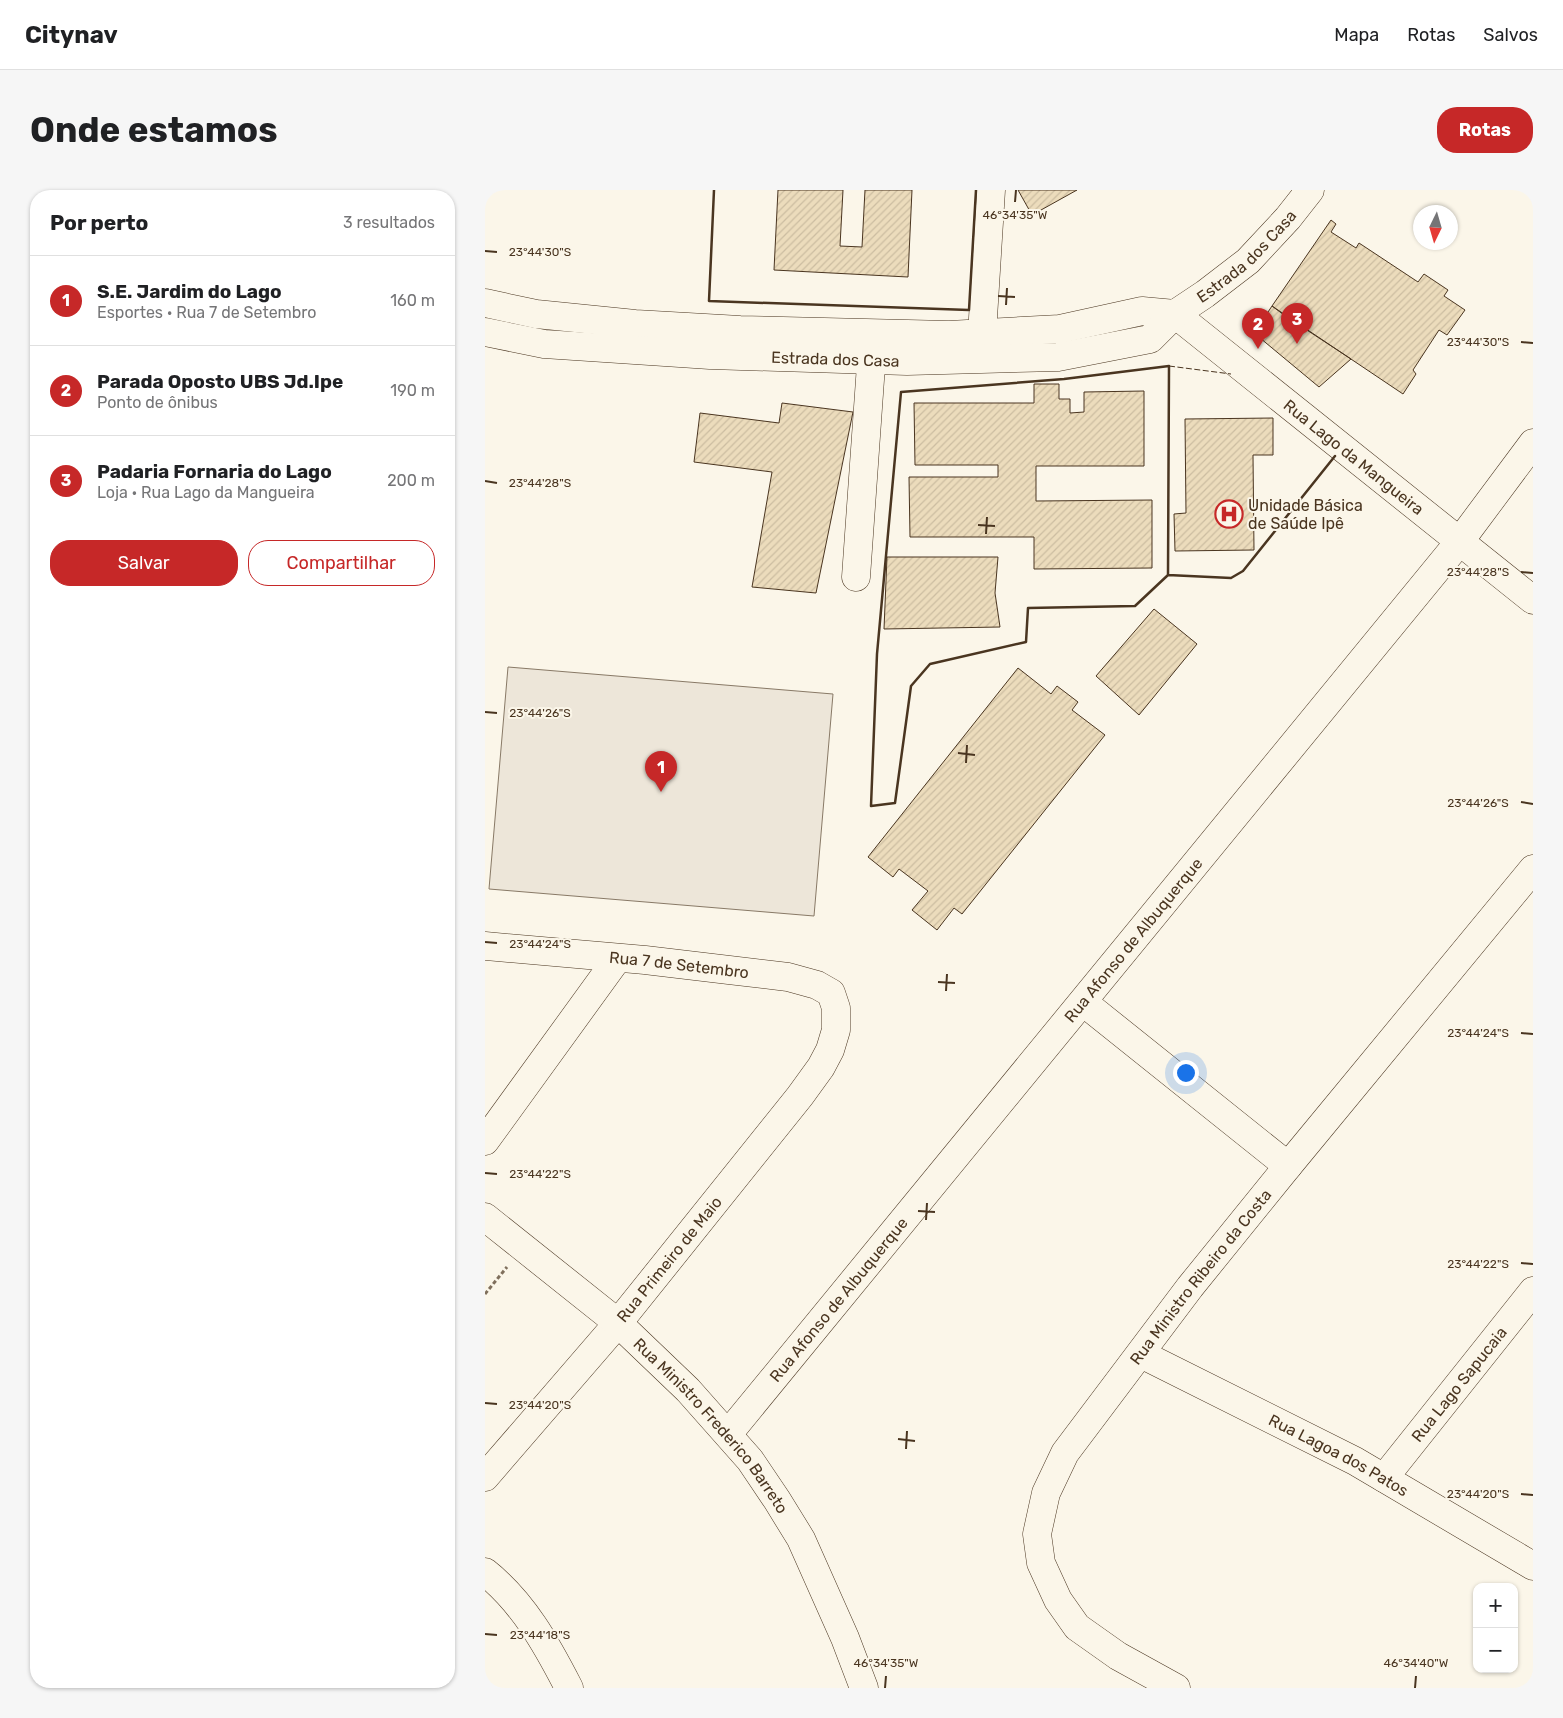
<!DOCTYPE html>
<html lang="pt">
<head>
<meta charset="utf-8">
<style>
	:root { --surface:#fff; --page:#f6f6f6; --text:#202124; --muted:#757577; --line:#e0e0e0; --accent:#c62828 }
	body { margin:0; font-family:Rubik,sans-serif; background:var(--page); color:var(--text) }
	.controls { position:absolute; right:15px; bottom:15px; display:grid; overflow:hidden; border-radius:10px; box-shadow:0 1px 4px #0004 }
	.controls button { width:45px; height:45px; display:grid; place-items:center; padding:0; border:0; border-bottom:1px solid var(--line); background:var(--surface); color:var(--text); font:25px sans-serif }
	.compass { position:absolute; left:928px; top:15px; width:45px; height:45px; border-radius:50%; background:var(--surface); box-shadow:0 1px 4px #0004; rotate:185deg }
	.you { position:absolute; left:700px; top:882px; width:18px; height:18px; margin:-12px; border:4px solid #fff; border-radius:50%; background:#1a73e8; box-shadow:0 0 0 8px #1a73e833 }
	.badge { display:grid; place-items:center; width:32px; height:32px; border-radius:50%; background:var(--accent); color:#fff; font-size:16px; font-weight:700 }
	.pin { position:absolute; translate:-50% -41px; filter:drop-shadow(0 1px 2px #0008) }
	.pin::after { content:''; position:absolute; top:26px; width:18px; height:15px; background:inherit; clip-path:polygon(0 0,100% 0,50% 100%) }
	.list { margin:0; padding:0; list-style:none }
	h2 { display:flex; justify-content:space-between; align-items:center; height:65px; margin:0; padding:0 20px; font-size:21px }
	h2 small { font-size:16px; font-weight:400; color:var(--muted) }
	.list li { display:grid; grid-template-columns:32px 1fr auto; gap:15px; align-items:center; box-sizing:border-box; height:90px; padding:0 20px; border-top:1px solid var(--line) }
	.list b { display:block; font-size:19px; white-space:nowrap }
	.list p { margin:0; font-size:16px; white-space:nowrap; color:var(--muted) }
	.list em { font-size:16px; font-style:normal; color:var(--muted) }
	.actions { display:flex; gap:10px; padding:15px 20px }
	.actions a { flex:1; padding:11px 0; border:1px solid var(--accent); border-radius:20px; text-align:center; font-size:18px; color:var(--accent) }
	.actions .main { background:var(--accent); color:#fff }
	.map { position:relative; flex:none; width:1048px; height:1498px; overflow:hidden; border-radius:20px }
	header { display:flex; align-items:center; gap:30px; box-sizing:border-box; height:70px; padding:0 25px; background:var(--surface); border-bottom:1px solid var(--line) }
	header strong { font-size:24px }
	nav { display:flex; gap:28px; margin-inline-start:auto; font-size:18px }
	.intro { display:flex; align-items:center; justify-content:space-between; box-sizing:border-box; height:120px; padding:0 30px }
	h1 { margin:0; font-size:35px }
	.button { padding:12px 22px; border-radius:20px; background:var(--accent); color:#fff; font-size:18px; font-weight:700 }
	main { display:flex; gap:30px; padding:0 30px }
	aside { flex:1; background:var(--surface); border-radius:20px; box-shadow:0 1px 4px #0004 }
	.map>svg:first-child { display:block }
	.pitch { fill:#ede6d9; stroke:#887966 }
	.building { fill:url(#building-hatch); stroke:#4a3520 }
	.lines { fill:none; stroke-linecap:round; stroke-linejoin:round }
	.minor-casing { stroke:#4a3520; stroke-width:29 }
	.major-casing { stroke:#4a3520; stroke-width:29 }
	.path { stroke:#7f6f5c; stroke-width:3; stroke-dasharray:4 2.5; stroke-linecap:butt }
	.minor { stroke:#fbf6e9; stroke-width:28 }
	.major { stroke:#fbf6e9; stroke-width:28 }
	.fence { stroke:#4a3520; stroke-width:1; stroke-dasharray:6 2.5; stroke-linecap:butt }
	.wall { stroke:#4a3520; stroke-width:2.5 }
	.ticks { fill:none; stroke:#4a3520; stroke-width:2 }
	.labels { text-anchor:middle; stroke-width:4; stroke-linejoin:round; paint-order:stroke }
	.street-label { font-size:16px; fill:#4a3520; stroke:#fbf6e9 }
	.poi-label { font-size:16px; fill:#4a3520; stroke:#fbf6e9; text-anchor:start }
	.ticks-label { font-size:12px; text-anchor:middle; fill:#4a3520; stroke:#fbf6e9; stroke-width:4; stroke-linejoin:round; paint-order:stroke }
</style>
</head>
<body>
<header>
<strong>Citynav</strong>
<nav><a>Mapa</a><a>Rotas</a><a>Salvos</a></nav>
</header>
<div class="intro"><h1>Onde estamos</h1><a class="button">Rotas</a></div>
<main>
<aside>
<h2>Por perto<small>3 resultados</small></h2>
<ul class="list">
<li><span class="badge">1</span><div><b>S.E. Jardim do Lago</b><p>Esportes · Rua 7 de Setembro</p></div><em>160 m</em></li>
<li><span class="badge">2</span><div><b>Parada Oposto UBS Jd.Ipe</b><p>Ponto de ônibus</p></div><em>190 m</em></li>
<li><span class="badge">3</span><div><b>Padaria Fornaria do Lago</b><p>Loja · Rua Lago da Mangueira</p></div><em>200 m</em></li>
</ul>
<div class="actions"><a class="main">Salvar</a><a>Compartilhar</a></div>
</aside>
<div class="map">
<svg width="1048" height="1498" viewBox="0 0 1048 1498">
	<defs>
		<pattern id="building-hatch" width="6" height="6" patternUnits="userSpaceOnUse" patternTransform="scale(1.25)"><rect width="6" height="6" fill="#ecdcbc"/><path d="M-1 1l2-2M0 6l6-6M5 7l2-2" fill="none" stroke="#ccbda1"/></pattern>
	</defs>
	<rect width="100%" height="100%" fill="#fbf6e9"/>
	<!-- pitch -->
	<path class="pitch" d="M23,477L348,504L329,726L4,699Z"/>
	<!-- building -->
	<path class="building" d="M293,0H358L355,56L377,57L380,0H427L423,87L289,80Z
		M533,0H592L547,25Z
		M846,30L851,34L846,42L871,58L874,53L933,92L939,84L963,100L959,106L980,120L962,145L954,140L928,180L931,184L918,204L787,116Z
		M787,116L799,125L866,169L834,197L769,143Z
		M549,194H574V209H585V223L599,222V202L659,201V276H551V311L667,310V378L549,379V347H425L424,287H513V275H430L429,213H549Z
		M297,213L368,222L331,403L267,397L287,282L209,272L215,223L294,233Z
		M788,228V265H768L769,360L690,361L689,324L701,323L700,229Z
		M402,367H513L510,403L515,437L399,439Z
		M669,419L712,454L654,525L611,486Z
		M533,478L566,504L572,496L593,512L587,520L620,545L477,724L469,718L452,740L427,720L443,701L414,679L408,687L383,667Z"/>
	<g class="lines">
		<!-- minor casing -->
		<g class="minor-casing">
			<g id="minor">
				<path id="s1" d="M690,124L1048,410"/>
				<path d="M497,144L506,0"/>
				<path d="M371,387L388,147"/>
				<path id="s2" d="M0,756L160,770L244,780L303,787L332,795L346,803L351,818V840L345,860L336,877L315,906L133,1133L0,1287"/>
				<path d="M598,812L803,976"/>
				<path d="M0,951L132,769"/>
				<path id="s3" d="M0,1027L133,1133L203,1200L265,1270L292,1310L316,1349L360,1448L379,1498"/>
				<path id="s4" d="M656,1164L870,1271L1048,1376"/>
				<path id="s5" d="M243,1244L975,351L1048,253"/>
				<path id="s6" d="M899,1288L1048,1101"/>
				<path d="M0,1382C38,1412 62,1455 84,1498"/>
				<path id="s7" d="M691,1498L633,1466L592,1437L573,1410L556,1373L552,1344L561,1303L580,1263L705,1097L803,976L1048,679"/>
			</g>
		</g>
		<!-- major casing -->
		<g class="major-casing">
			<g id="major">
				<path d="M0,113L51,124L150,134L255,140L464,145L575,139L657,121L690,124"/>
				<path id="s8" d="M0,142L59,154L225,165L422,171L573,167L665,149L690,124L720,104L763,71L803,28L825,0"/>
			</g>
		</g>
		<!-- path -->
		<path class="path" d="M0,1104L22,1077"/>
		<!-- minor -->
		<use href="#minor" class="minor"/>
		<!-- major -->
		<use href="#major" class="major"/>
		<!-- fence -->
		<path class="fence" d="M684,176L746,184"/>
		<!-- wall -->
		<path class="wall" d="M229,0L224,111L484,120L491,0
			M684,176L683,385L650,416L543,418L541,452L445,474L426,496L410,613L386,616L392,464L416,202L579,189Z
			M683,384V385L746,388L758,381L850,266"/>
	</g>
	<!-- ticks -->
	<path class="ticks" d="M530,12L531,0M0,61L12,62M513,106L530,107M521,115L522,98M1036,152L1048,153M0,291L12,293M493,335L510,336M501,344L502,327M1036,382L1048,383M0,522L12,523M473,563L490,565M481,573L482,555M1036,612L1048,614M0,752L12,753M453,792L470,793M461,801L462,784M1036,843L1048,844M0,983L12,984M433,1021L450,1022M441,1030L442,1013M1036,1073L1048,1074M0,1213L12,1214M413,1249L430,1251M421,1259L422,1241M1036,1304L1048,1305M0,1444L12,1445M400,1498L401,1486M930,1498L931,1486"/>
	<!-- icons -->
	<defs>
		<g id="hospital-ring" transform="scale(1.4375)"><circle r="9.5" fill="#fbf6e9" stroke="#c62828" stroke-width="1.5"/><path d="M-5-5h3v3.5h4V-5h3V5h-3V1.5h-4V5h-3Z" fill="#c62828"/></g>
	</defs>
	<g fill-rule="evenodd">
		<use href="#hospital-ring" x="744" y="324"/>
	</g>
	<g class="labels">
		<!-- street labels -->
		<g class="street-label">
			<text dy="6" stroke="none"><textPath href="#s8" startOffset="796">Estrada dos Casa</textPath></text>
			<text dy="6" stroke="none"><textPath href="#s8" startOffset="352">Estrada dos Casa</textPath></text>
			<text dy="6" stroke="none"><textPath href="#s1" startOffset="229">Rua Lago da Mangueira</textPath></text>
			<text dy="6" stroke="none"><textPath href="#s5" startOffset="639">Rua Afonso de Albuquerque</textPath></text>
			<text dy="6" stroke="none"><textPath href="#s2" startOffset="195">Rua 7 de Setembro</textPath></text>
			<text transform="translate(184 1069) rotate(-51)" y="6">Rua Primeiro de Maio</text>
			<text dy="6" stroke="none"><textPath href="#s7" startOffset="528">Rua Ministro Ribeiro da Costa</textPath></text>
			<text dy="6" stroke="none"><textPath href="#s5" startOffset="174">Rua Afonso de Albuquerque</textPath></text>
			<text dy="6" stroke="none"><textPath href="#s6" startOffset="120">Rua Lago Sapucaia</textPath></text>
			<text dy="6" stroke="none"><textPath href="#s3" startOffset="309">Rua Ministro Frederico Barreto</textPath></text>
			<text dy="6" stroke="none"><textPath href="#s4" startOffset="222">Rua Lagoa dos Patos</textPath></text>
		</g>
		<!-- poi labels -->
		<g class="poi-label">
			<text x="763" y="321">Unidade Básica<tspan x="763" dy="18">de Saúde Ipê</tspan></text>
		</g>
	</g>
	<g class="ticks-label">
		<text x="530" y="29">46°34'35"W</text>
		<text x="55" y="66">23°44'30"S</text>
		<text x="993" y="156">23°44'30"S</text>
		<text x="55" y="297">23°44'28"S</text>
		<text x="993" y="386">23°44'28"S</text>
		<text x="55" y="527">23°44'26"S</text>
		<text x="993" y="617">23°44'26"S</text>
		<text x="55" y="758">23°44'24"S</text>
		<text x="993" y="847">23°44'24"S</text>
		<text x="55" y="988">23°44'22"S</text>
		<text x="993" y="1078">23°44'22"S</text>
		<text x="55" y="1219">23°44'20"S</text>
		<text x="993" y="1308">23°44'20"S</text>
		<text x="55" y="1449">23°44'18"S</text>
		<text x="401" y="1477">46°34'35"W</text>
		<text x="931" y="1477">46°34'40"W</text>
	</g>
</svg>
<div class="controls">
<button>+</button>
<button>−</button>
</div>
<svg class="compass" viewBox="-18 -18 36 36"><path d="M0-13l5 13h-10z" fill="#e53935"/><path d="M0 13l5-13h-10z" fill="#757577"/></svg>
<div class="you"></div>
<div class="pin badge" style="left:176px;top:602px">1</div>
<div class="pin badge" style="left:773px;top:159px">2</div>
<div class="pin badge" style="left:812px;top:154px">3</div>
</div>
</main>
</body>
</html>
